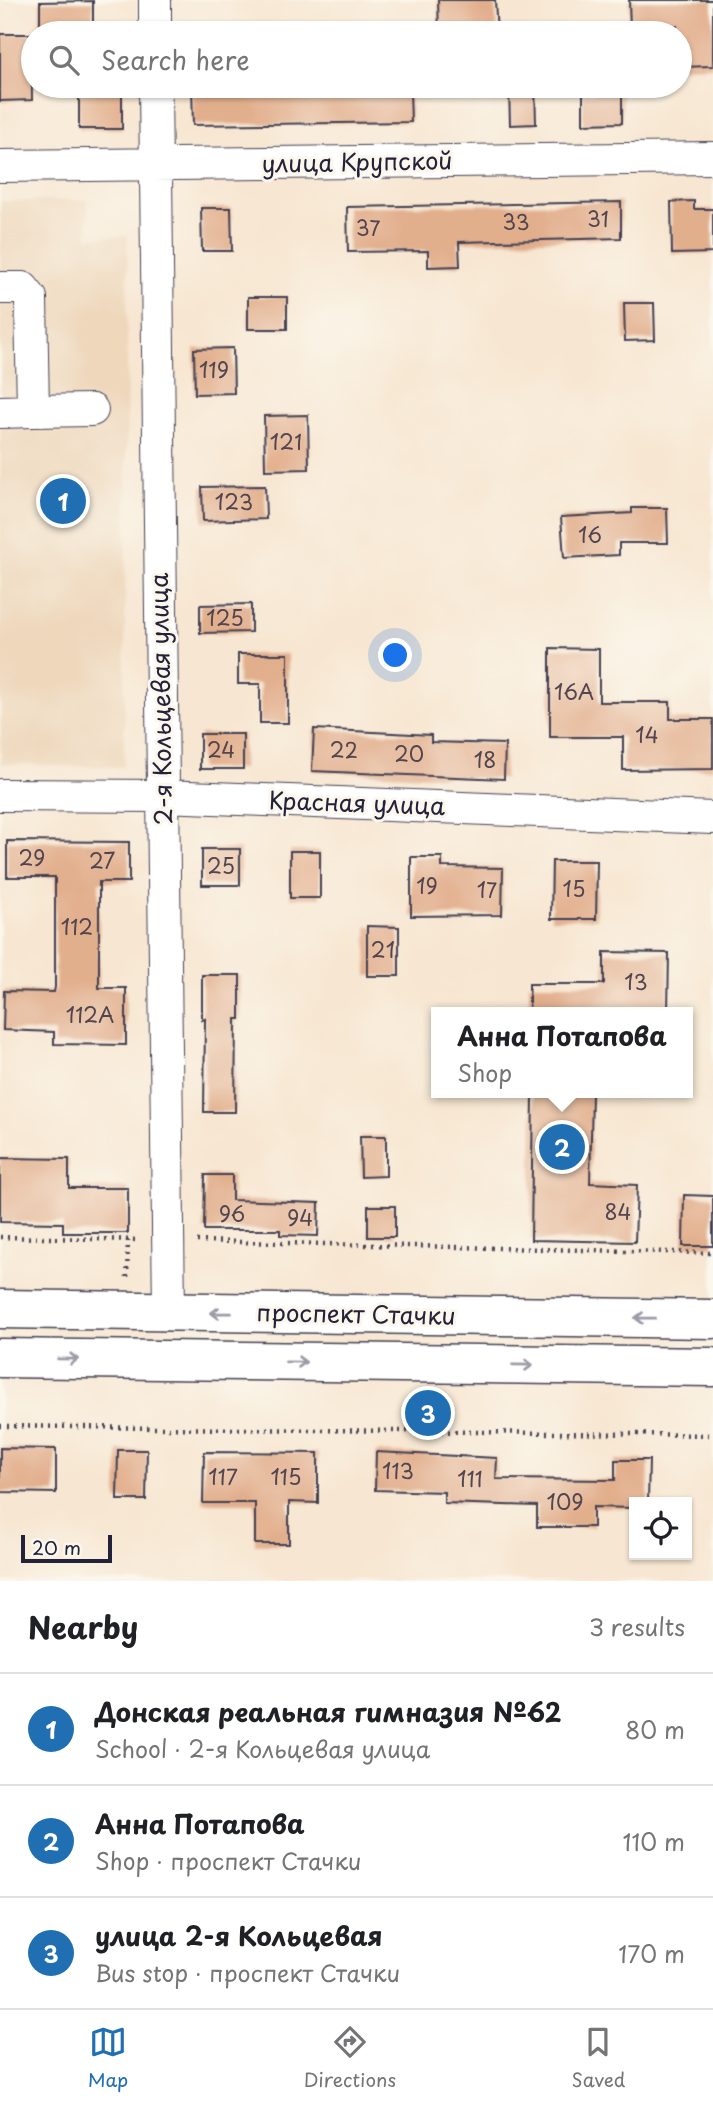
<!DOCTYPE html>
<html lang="en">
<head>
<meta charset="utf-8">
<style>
	:root { --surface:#fff; --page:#f2f2f2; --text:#202124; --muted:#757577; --line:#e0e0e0; --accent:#1f6fb2 }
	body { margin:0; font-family:"Playpen Sans",sans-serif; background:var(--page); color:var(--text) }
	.controls { position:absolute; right:21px; bottom:21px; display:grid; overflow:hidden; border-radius:0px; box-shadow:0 2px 5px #0004 }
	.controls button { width:63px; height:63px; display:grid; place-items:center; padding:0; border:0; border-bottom:2px solid var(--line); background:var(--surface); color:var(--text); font:35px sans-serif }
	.scale { position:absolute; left:21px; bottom:18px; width:91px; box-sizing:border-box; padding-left:7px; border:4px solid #22223b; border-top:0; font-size:19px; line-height:24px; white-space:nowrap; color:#22223b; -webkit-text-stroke:5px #fbf7ec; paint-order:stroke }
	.you { position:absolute; left:396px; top:656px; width:24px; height:24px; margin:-18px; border:5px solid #fff; border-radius:50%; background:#1a73e8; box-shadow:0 0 0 10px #1a73e833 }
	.badge { display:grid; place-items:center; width:46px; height:46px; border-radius:50%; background:var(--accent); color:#fff; font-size:23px; font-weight:700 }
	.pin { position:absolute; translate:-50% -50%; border:4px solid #fff; box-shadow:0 2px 7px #0006 }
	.popup { position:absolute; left:431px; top:1007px; width:262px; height:91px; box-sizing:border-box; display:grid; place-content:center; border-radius:0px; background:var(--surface); filter:drop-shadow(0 2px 5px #0005); font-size:23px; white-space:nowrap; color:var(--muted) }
	.popup b { font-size:26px; color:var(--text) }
	.popup::after { content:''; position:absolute; left:50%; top:100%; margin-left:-14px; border:14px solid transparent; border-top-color:var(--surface) }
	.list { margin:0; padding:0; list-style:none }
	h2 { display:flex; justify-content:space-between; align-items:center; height:91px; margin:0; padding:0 28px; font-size:30px }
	h2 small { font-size:23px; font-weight:400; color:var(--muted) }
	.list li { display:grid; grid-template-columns:46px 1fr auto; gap:21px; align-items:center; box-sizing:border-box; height:112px; padding:0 28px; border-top:2px solid var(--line) }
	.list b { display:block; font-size:26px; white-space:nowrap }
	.list p { margin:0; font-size:23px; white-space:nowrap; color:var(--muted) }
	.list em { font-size:23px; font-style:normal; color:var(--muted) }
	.icon { flex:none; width:38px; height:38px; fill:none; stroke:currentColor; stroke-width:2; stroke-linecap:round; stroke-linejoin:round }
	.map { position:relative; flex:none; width:713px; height:1581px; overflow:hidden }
	.search { position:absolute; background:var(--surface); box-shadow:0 2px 5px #0004; left:21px; right:21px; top:21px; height:77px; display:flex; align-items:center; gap:18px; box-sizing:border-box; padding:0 24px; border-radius:38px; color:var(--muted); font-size:26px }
	.sheet { height:427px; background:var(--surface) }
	nav { display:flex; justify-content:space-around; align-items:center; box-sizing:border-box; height:98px; border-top:2px solid var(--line); background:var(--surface); font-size:19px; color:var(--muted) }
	nav a { display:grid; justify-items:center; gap:4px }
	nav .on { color:var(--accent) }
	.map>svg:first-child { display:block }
	.built { fill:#eed7bb }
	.building { fill:#e2af8d }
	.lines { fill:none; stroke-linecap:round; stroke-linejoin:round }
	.minor-casing { stroke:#423f52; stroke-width:34 }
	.major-casing { stroke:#423f52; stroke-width:41 }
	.path { stroke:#423f52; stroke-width:4.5; stroke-dasharray:2 5; stroke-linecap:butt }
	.minor { stroke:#fff; stroke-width:32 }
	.major { stroke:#fff; stroke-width:38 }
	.oneway { stroke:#9c9ca7 }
	.labels { text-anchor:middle; stroke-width:6; stroke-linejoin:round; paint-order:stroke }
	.number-label { font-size:21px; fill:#524550 }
	.street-label { font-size:24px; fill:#22223b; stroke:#fbf7ec }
</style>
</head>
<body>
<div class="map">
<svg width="713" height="1581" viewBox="0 0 713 1581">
	<rect width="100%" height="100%" fill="#fbf7ec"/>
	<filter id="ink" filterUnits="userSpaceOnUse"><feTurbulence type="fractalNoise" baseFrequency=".0143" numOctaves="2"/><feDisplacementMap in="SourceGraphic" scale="14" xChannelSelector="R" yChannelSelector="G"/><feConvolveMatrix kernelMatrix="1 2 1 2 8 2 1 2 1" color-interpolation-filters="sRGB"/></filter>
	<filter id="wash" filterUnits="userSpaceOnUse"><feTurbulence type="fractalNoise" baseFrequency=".00686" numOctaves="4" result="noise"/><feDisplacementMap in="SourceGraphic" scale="28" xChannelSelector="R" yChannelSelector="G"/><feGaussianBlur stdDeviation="1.57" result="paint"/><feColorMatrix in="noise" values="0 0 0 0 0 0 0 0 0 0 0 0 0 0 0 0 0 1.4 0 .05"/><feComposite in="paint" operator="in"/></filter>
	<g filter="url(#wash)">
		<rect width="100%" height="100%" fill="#f7e6d1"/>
		<!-- built -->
		<path class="built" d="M87,200L88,237L128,236L124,767L0,764V201Z"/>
		<g id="blocks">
			<!-- building -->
			<path class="building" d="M438,0H495L497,33H439Z
				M629,0H713V66L680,67L677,26L630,28Z
				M93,1V33H40V2Z
				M0,34H31L32,100L0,101Z
				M192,86H225V90L308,86V92L410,90L411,122L193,125Z
				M509,86H535L536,124L510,125Z
				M79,88H122V129H79Z
				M622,93V123L583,124V94Z
				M694,201V209H713V253L672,254L671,202Z
				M621,202V238L459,242L460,266L428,267V251L348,252L347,207Z
				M201,208H231L232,251H202Z
				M248,297H287V329H248Z
				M624,303H654L655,340L625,341Z
				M233,348L234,393L195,394L194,349Z
				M308,415L309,469L265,470L264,416Z
				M265,486L266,519L203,521L202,487Z
				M632,508H667L668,543H619V555L564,558L561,517L632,513Z
				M251,604V632L200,633V605Z
				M550,648L599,649V702H670V719H713V769L623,770V737H550Z
				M238,654H288V723H260V684H238Z
				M314,729L431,735V742L505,744L504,779L312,771Z
				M200,734H243V769H200Z
				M7,841L129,842V882H99V988H126V1045L54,1044V1032L3,1030L4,991L54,992L55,987V877H7Z
				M202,849H240V885H202Z
				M290,851H320V898H290Z
				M411,857H442V867L503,868L502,915L411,916Z
				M552,861H597L596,919H551Z
				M367,926L399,927V976H367Z
				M604,952L669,953L668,1012H529V984H604Z
				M202,975H240V1019H236L235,1112H204L205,1019L202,1020Z
				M533,1093H592L590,1183L637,1185L635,1242L531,1240Z
				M360,1136H386V1176L361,1177Z
				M0,1158L69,1159V1188H128V1233H63V1223L0,1222Z
				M205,1175H232V1200L319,1203L318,1236L280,1235V1230H204Z
				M684,1195L713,1196V1246H683Z
				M368,1206H395V1237H368Z
				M0,1448L56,1449V1493L0,1492Z
				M118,1450H147L146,1500H117Z
				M204,1452L318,1453V1503L289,1502V1544H255V1503H203Z
				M376,1452L497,1458L496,1479L615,1480V1460H649L648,1502H634V1508L593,1507V1527H537V1506L444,1503V1492L375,1490Z"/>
		</g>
	</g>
	<g filter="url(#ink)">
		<use href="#blocks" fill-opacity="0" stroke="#423f52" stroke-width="2"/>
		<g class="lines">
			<!-- minor casing -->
			<g class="minor-casing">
				<path id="minor" d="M155,33V0
					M155,86L169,1313
					M0,166L713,158
					M0,288H23L31,298L33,411L92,410
					M0,412L33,411
					M0,795L163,796L713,818"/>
			</g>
			<!-- major casing -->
			<g class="major-casing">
				<path id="major" d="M0,1309L713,1319
					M0,1358L713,1367"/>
			</g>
			<!-- path -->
			<path class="path" d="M0,1237L139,1240
				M197,1241L713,1253
				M127,1277L128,1240
				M0,1426L713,1435"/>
			<!-- minor -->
			<use href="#minor" class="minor"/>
			<!-- major -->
			<use href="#major" class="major"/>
		</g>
		<!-- one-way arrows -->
		<defs><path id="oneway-shaft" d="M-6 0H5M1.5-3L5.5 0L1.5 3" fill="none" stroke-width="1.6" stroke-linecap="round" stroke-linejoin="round" transform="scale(1.75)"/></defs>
		<g class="oneway">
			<use href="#oneway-shaft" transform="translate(221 1313) rotate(-179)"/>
			<use href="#oneway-shaft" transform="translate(645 1318) rotate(-179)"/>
			<use href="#oneway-shaft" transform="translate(68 1359) rotate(1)"/>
			<use href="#oneway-shaft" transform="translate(296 1362) rotate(1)"/>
			<use href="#oneway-shaft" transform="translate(523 1365) rotate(1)"/>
		</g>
	</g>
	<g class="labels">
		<!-- number labels -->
		<g class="number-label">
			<text x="598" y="227">31</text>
			<text x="516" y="230">33</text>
			<text x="368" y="236">37</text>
			<text x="214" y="378">119</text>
			<text x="286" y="450">121</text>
			<text x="234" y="510">123</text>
			<text x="590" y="543">16</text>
			<text x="225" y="626">125</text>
			<text x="574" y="700">16А</text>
			<text x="647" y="743">14</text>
			<text x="221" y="758">24</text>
			<text x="344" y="758">22</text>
			<text x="409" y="762">20</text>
			<text x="485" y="768">18</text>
			<text x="32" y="866">29</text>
			<text x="102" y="869">27</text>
			<text x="221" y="874">25</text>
			<text x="427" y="894">19</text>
			<text x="574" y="897">15</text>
			<text x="487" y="898">17</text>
			<text x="77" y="935">112</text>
			<text x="383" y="958">21</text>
			<text x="636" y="990">13</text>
			<text x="90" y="1023">112А</text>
			<text x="618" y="1220">84</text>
			<text x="232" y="1222">96</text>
			<text x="300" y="1226">94</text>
			<text x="398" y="1479">113</text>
			<text x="223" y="1485">117</text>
			<text x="286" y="1485">115</text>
			<text x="470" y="1487">111</text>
			<text x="565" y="1510">109</text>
		</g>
		<!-- street labels -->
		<g class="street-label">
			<text transform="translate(357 163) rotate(-1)" y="8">улица Крупской</text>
			<text transform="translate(162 699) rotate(-91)" y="8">2-я Кольцевая улица</text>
			<text transform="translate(357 804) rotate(2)" y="8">Красная улица</text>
			<text transform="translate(356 1315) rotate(1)" y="8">проспект Стачки</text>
		</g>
	</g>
</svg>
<div class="controls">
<button><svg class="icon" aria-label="locate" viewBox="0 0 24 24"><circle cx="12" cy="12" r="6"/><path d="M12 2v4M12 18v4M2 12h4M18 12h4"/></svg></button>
</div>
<div class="scale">20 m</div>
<div class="you"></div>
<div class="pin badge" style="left:63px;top:501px">1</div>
<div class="pin badge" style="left:562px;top:1147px">2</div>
<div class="popup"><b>Анна Потапова</b>Shop</div>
<div class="pin badge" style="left:428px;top:1413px">3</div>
<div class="search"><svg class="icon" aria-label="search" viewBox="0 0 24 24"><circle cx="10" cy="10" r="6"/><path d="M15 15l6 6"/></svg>Search here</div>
</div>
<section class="sheet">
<h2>Nearby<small>3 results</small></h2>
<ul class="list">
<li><span class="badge">1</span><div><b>Донская реальная гимназия №62</b><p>School · 2-я Кольцевая улица</p></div><em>80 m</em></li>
<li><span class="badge">2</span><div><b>Анна Потапова</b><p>Shop · проспект Стачки</p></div><em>110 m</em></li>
<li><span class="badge">3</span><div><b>улица 2-я Кольцевая</b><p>Bus stop · проспект Стачки</p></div><em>170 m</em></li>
</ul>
</section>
<nav>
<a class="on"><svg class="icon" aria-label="map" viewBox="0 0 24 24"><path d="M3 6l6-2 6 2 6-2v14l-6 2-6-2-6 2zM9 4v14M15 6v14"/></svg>Map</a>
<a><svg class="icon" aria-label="directions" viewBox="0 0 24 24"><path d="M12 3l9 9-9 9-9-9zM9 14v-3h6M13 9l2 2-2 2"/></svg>Directions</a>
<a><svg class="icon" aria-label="saved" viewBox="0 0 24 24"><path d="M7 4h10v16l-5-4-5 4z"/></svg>Saved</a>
</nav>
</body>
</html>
